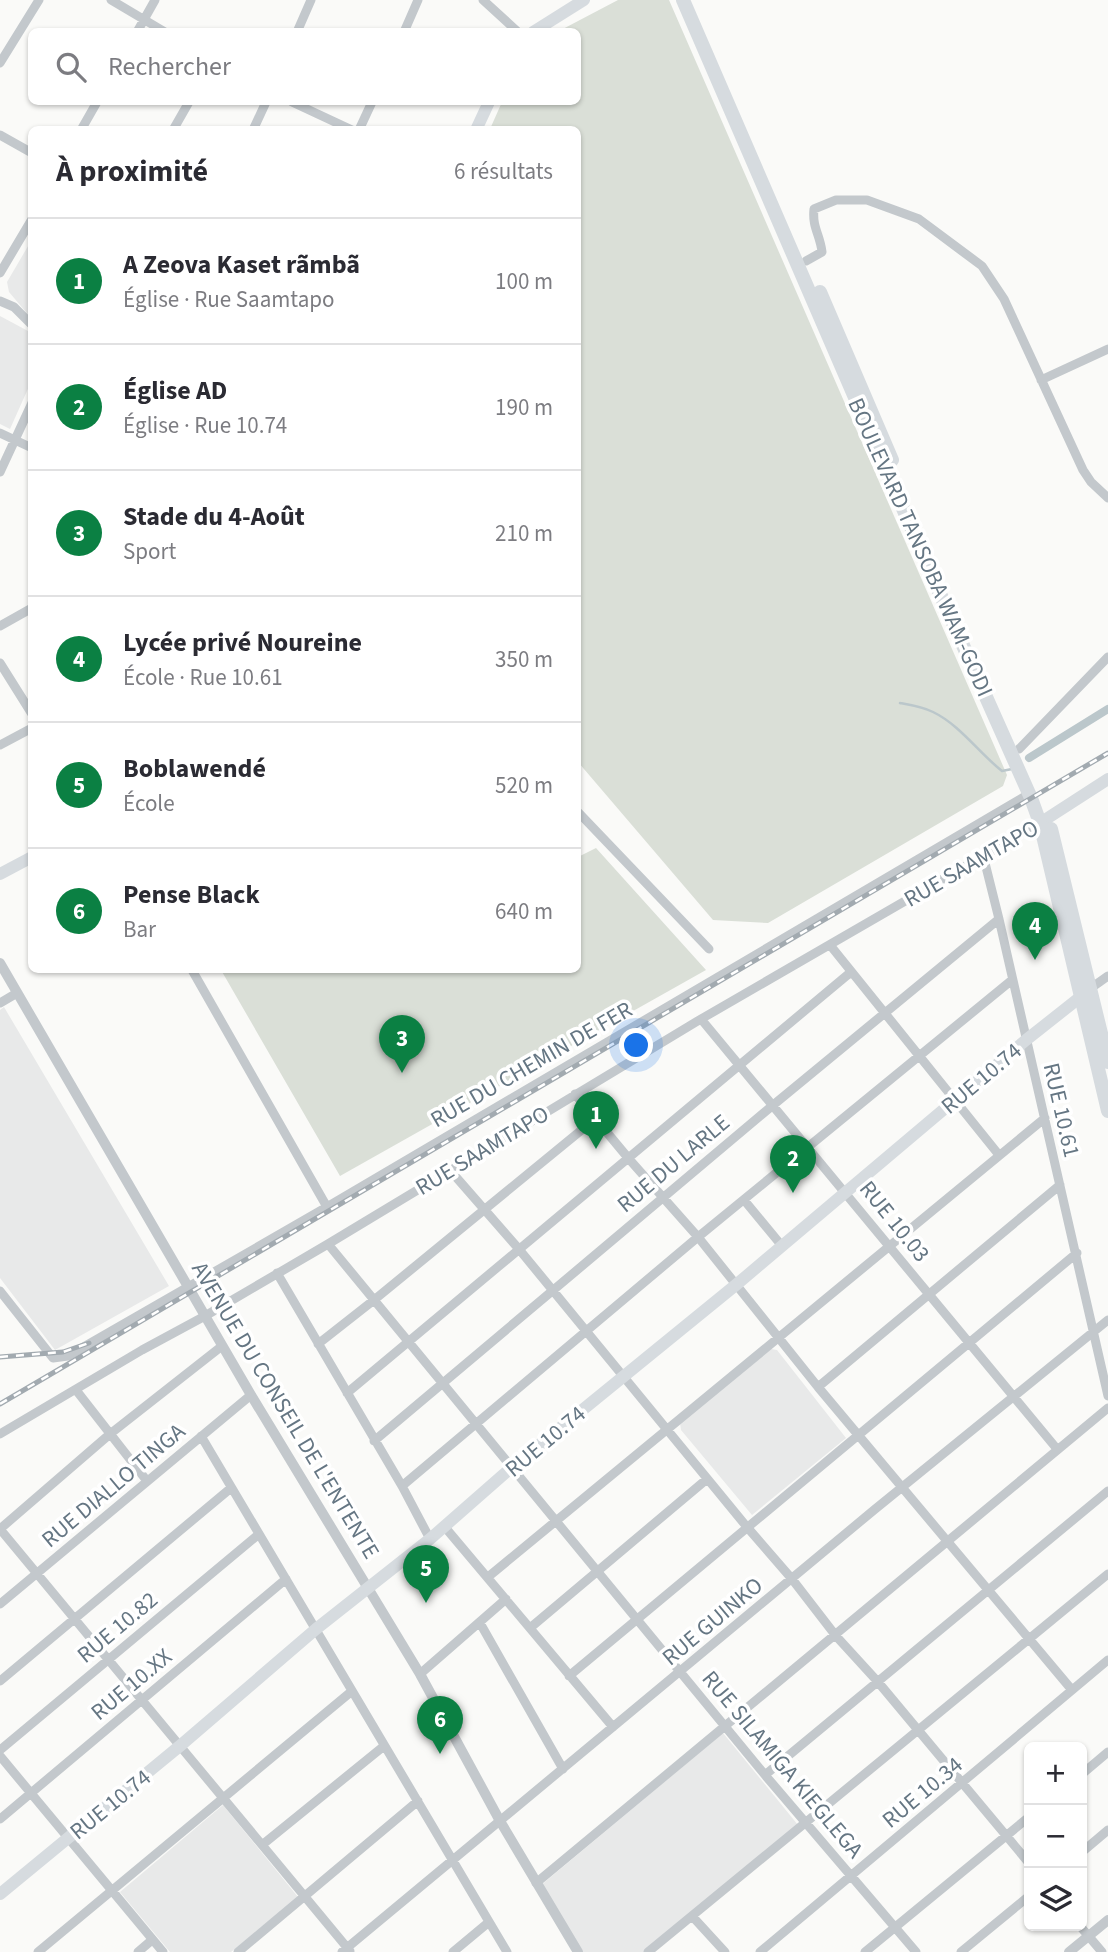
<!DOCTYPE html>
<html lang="fr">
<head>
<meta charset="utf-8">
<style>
	:root { --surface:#fff; --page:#f7f7f7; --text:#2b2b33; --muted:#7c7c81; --line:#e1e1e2; --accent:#0b8043 }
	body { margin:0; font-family:"Source Sans 3",sans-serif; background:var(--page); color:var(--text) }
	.controls { position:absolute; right:21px; bottom:21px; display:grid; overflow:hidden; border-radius:10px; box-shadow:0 2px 5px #0004 }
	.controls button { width:63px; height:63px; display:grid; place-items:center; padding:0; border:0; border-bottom:2px solid var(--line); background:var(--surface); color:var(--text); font:35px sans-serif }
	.you { position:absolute; left:637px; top:1046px; width:24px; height:24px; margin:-18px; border:5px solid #fff; border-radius:50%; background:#1a73e8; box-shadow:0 0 0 10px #1a73e833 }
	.badge { display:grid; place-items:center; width:46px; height:46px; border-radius:50%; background:var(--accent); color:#fff; font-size:23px; font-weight:700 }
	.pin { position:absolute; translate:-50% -58px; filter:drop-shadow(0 2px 4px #0008) }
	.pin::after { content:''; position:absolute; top:37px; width:24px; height:21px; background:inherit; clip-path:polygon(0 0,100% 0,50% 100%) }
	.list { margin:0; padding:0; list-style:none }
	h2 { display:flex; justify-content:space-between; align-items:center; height:91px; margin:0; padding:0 28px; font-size:30px }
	h2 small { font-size:23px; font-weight:400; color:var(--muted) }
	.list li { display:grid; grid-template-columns:46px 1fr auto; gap:21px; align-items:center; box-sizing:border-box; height:126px; padding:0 28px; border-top:2px solid var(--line) }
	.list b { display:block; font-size:26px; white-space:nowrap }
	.list p { margin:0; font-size:23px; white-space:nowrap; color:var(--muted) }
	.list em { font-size:23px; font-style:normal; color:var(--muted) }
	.icon { flex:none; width:38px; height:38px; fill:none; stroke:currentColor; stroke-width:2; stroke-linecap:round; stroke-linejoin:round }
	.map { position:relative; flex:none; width:1108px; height:1952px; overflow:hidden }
	.search { position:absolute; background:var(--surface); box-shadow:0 2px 5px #0004; left:28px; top:28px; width:553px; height:77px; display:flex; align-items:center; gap:18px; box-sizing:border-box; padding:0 24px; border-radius:10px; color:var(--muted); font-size:26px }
	.panel { position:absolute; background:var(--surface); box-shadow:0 2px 5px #0004; left:28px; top:126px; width:553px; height:847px; border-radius:10px }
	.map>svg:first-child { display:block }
	.built { fill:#e8e9e9 }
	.green { fill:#dadfd7 }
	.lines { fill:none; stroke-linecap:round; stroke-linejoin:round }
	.stream { stroke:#bbc7cb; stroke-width:2.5 }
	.canal { stroke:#bbc7cb; stroke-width:8 }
	.minor { stroke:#c3c8cc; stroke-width:9 }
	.tertiary { stroke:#c3c8cc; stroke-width:10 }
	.secondary { stroke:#d6dbdf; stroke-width:12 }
	.primary { stroke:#d6dbdf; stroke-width:14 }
	.rail-casing { stroke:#a2aab0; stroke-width:5 }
	.rail { stroke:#fff; stroke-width:2.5; stroke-dasharray:8; stroke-linecap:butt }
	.labels { text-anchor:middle; stroke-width:7; stroke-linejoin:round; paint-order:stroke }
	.street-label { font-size:23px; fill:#657683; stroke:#fff }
</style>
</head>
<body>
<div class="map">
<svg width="1108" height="1952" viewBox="0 0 1108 1952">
	<rect width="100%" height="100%" fill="#fafaf8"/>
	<!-- built -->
	<path class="built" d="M31,241V318L9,292L7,282Z
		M0,316L28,331L31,337V382L10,429L0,424Z
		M4,1007L169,1286L55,1350L0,1278V1010Z
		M771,1349L777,1350L846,1438L752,1515L681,1430L680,1423Z
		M723,1733L798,1825L645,1952H579L540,1886Z
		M223,1805L298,1897L231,1952H170L120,1892Z"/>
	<!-- green -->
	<path class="green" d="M618,0H669L1007,775L1003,786L768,923L713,920L578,762V130L490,129L502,102H578V32L559,31Z
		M596,848L706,970L340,1176L221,970H578V857Z"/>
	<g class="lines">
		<!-- stream -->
		<path class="stream" d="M900,703C911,705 923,707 933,712C960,725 979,753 1002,771L1012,769"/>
		<!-- canal -->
		<path class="canal" d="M1029,758L1108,709"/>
		<!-- minor -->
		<path class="minor" d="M111,0L165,32
			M483,0L518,32
			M137,32L155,0
			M297,32L311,0
			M404,32L418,0
			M0,63L39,0
			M292,102L352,130
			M81,130L97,102
			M173,130L189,102
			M253,130L266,102
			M359,130L372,102
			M0,135L32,153
			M806,261L822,252C820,234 812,228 814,209L836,200H867L919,219L982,266L1004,299L1083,470L1091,482L1108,498
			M0,273L32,219
			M0,301L14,307L32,325
			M1041,380L1108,349
			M0,433L32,448
			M0,472L32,403
			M0,626L32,608
			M0,663L32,714
			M0,745L32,728
			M1019,749L1108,657
			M578,812L709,949
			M983,855L999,919L1108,1396
			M830,945L999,1155
			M192,970L327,1207
			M1091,988L1108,976
			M0,1003L17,993
			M701,1019L1057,1449
			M575,1094L629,1159L698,1237L818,1387L1072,1690
			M449,1169L518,1248L747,1527L792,1579L836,1636L878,1682L1029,1863
			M744,1200L782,1246
			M328,1244L765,1775L916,1952
			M277,1273L402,1486L430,1539
			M0,1291L53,1358L68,1356L327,1207L1029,794
			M318,1344L374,1300L595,1119
			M818,1387L1060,1185
			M76,1390L147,1481
			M347,1393L851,972
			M0,1434L142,1350L205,1316L328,1244L701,1019L1040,823
			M201,1436L507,1952
			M374,1441L772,1106L999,919
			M402,1486L698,1237L1012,980
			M444,1526L613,1727
			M0,1529L350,1951
			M0,1529L110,1434L222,1346
			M488,1577L1045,1118
			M0,1604L251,1395
			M480,1623L563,1769
			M530,1628L707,1479
			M420,1674L506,1599
			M569,1676L1077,1253
			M0,1681L231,1488
			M0,1750L259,1534
			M0,1756L163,1952
			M1082,1774L1108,1752
			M765,1775L1108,1491
			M0,1819L286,1579
			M262,1845L384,1746
			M1082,1852L1108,1830
			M536,1883L1108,1408
			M692,1916L725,1952
			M1080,1926L1102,1952
			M38,1952L352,1691
			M138,1952L152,1940
			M238,1952L418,1801
			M342,1952L874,1510L1108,1320
			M453,1952L489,1922
			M648,1952L1108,1574
			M760,1952L1108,1660
			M865,1952L1029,1817
			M961,1952L1029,1896"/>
		<!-- tertiary -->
		<path class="tertiary" d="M0,963L251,1395L420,1674L500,1821L578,1952
			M1069,1952L1108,1920"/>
		<!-- secondary -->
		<path class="secondary" d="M533,32L584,0
			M476,130L489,102
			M1040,823L1108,779
			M0,874L32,857
			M0,1894L181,1745L316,1629L430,1539L511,1468L737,1284L1026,1040L1088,991"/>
		<!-- primary -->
		<path class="primary" d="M683,0L937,587L1031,798L1040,823L1108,1111
			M820,292L892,460
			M1051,829L1108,1062"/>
		<!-- rail casing -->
		<g class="rail-casing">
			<path id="rail" d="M0,1357L63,1352L89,1343
				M0,1404L1108,753"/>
		</g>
		<!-- rail -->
		<use href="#rail" class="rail"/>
	</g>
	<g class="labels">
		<!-- street labels -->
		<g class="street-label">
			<text transform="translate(921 547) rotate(66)" y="8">BOULEVARD TANSOBA WAM-GODI</text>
			<text transform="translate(971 863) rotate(-30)" y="8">RUE SAAMTAPO</text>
			<text transform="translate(531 1064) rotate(-30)" y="8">RUE DU CHEMIN DE FER</text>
			<text transform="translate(981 1078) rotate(-40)" y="8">RUE 10.74</text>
			<text transform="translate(1062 1110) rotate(77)" y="8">RUE 10.61</text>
			<text transform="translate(482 1150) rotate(-31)" y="8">RUE SAAMTAPO</text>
			<text transform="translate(673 1163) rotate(-40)" y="8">RUE DU LARLE</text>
			<text transform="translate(895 1221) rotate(51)" y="8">RUE 10.03</text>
			<text transform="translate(286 1410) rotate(59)" y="8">AVENUE DU CONSEIL DE L'ENTENTE</text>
			<text transform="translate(545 1441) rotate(-40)" y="8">RUE 10.74</text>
			<text transform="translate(113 1485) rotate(-40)" y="8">RUE DIALLO TINGA</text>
			<text transform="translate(712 1621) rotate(-40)" y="8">RUE GUINKO</text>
			<text transform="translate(117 1627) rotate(-40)" y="8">RUE 10.82</text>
			<text transform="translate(131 1684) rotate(-40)" y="8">RUE 10.XX</text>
			<text transform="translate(783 1764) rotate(50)" y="8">RUE SILAMIGA KIEGLEGA</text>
			<text transform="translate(922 1792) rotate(-40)" y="8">RUE 10.34</text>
			<text transform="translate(110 1804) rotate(-39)" y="8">RUE 10.74</text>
		</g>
	</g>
</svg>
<div class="controls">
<button>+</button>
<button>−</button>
<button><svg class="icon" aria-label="layers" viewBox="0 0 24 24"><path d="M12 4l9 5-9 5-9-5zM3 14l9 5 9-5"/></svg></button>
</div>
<div class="you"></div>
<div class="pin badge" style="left:596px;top:1149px">1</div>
<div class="pin badge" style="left:793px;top:1193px">2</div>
<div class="pin badge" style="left:402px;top:1073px">3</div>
<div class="pin badge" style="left:1035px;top:960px">4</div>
<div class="pin badge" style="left:426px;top:1603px">5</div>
<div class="pin badge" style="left:440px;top:1754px">6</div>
<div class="search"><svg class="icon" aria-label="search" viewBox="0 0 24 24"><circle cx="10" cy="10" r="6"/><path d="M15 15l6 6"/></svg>Rechercher</div>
<section class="panel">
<h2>À proximité<small>6 résultats</small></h2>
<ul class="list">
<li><span class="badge">1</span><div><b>A Zeova Kaset rãmbã</b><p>Église · Rue Saamtapo</p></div><em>100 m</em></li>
<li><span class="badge">2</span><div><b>Église AD</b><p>Église · Rue 10.74</p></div><em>190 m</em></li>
<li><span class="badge">3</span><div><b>Stade du 4-Août</b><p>Sport</p></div><em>210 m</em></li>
<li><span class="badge">4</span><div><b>Lycée privé Noureine</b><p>École · Rue 10.61</p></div><em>350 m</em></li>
<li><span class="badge">5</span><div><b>Boblawendé</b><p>École</p></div><em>520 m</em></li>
<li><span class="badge">6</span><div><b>Pense Black</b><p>Bar</p></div><em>640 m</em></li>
</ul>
</section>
</div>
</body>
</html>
